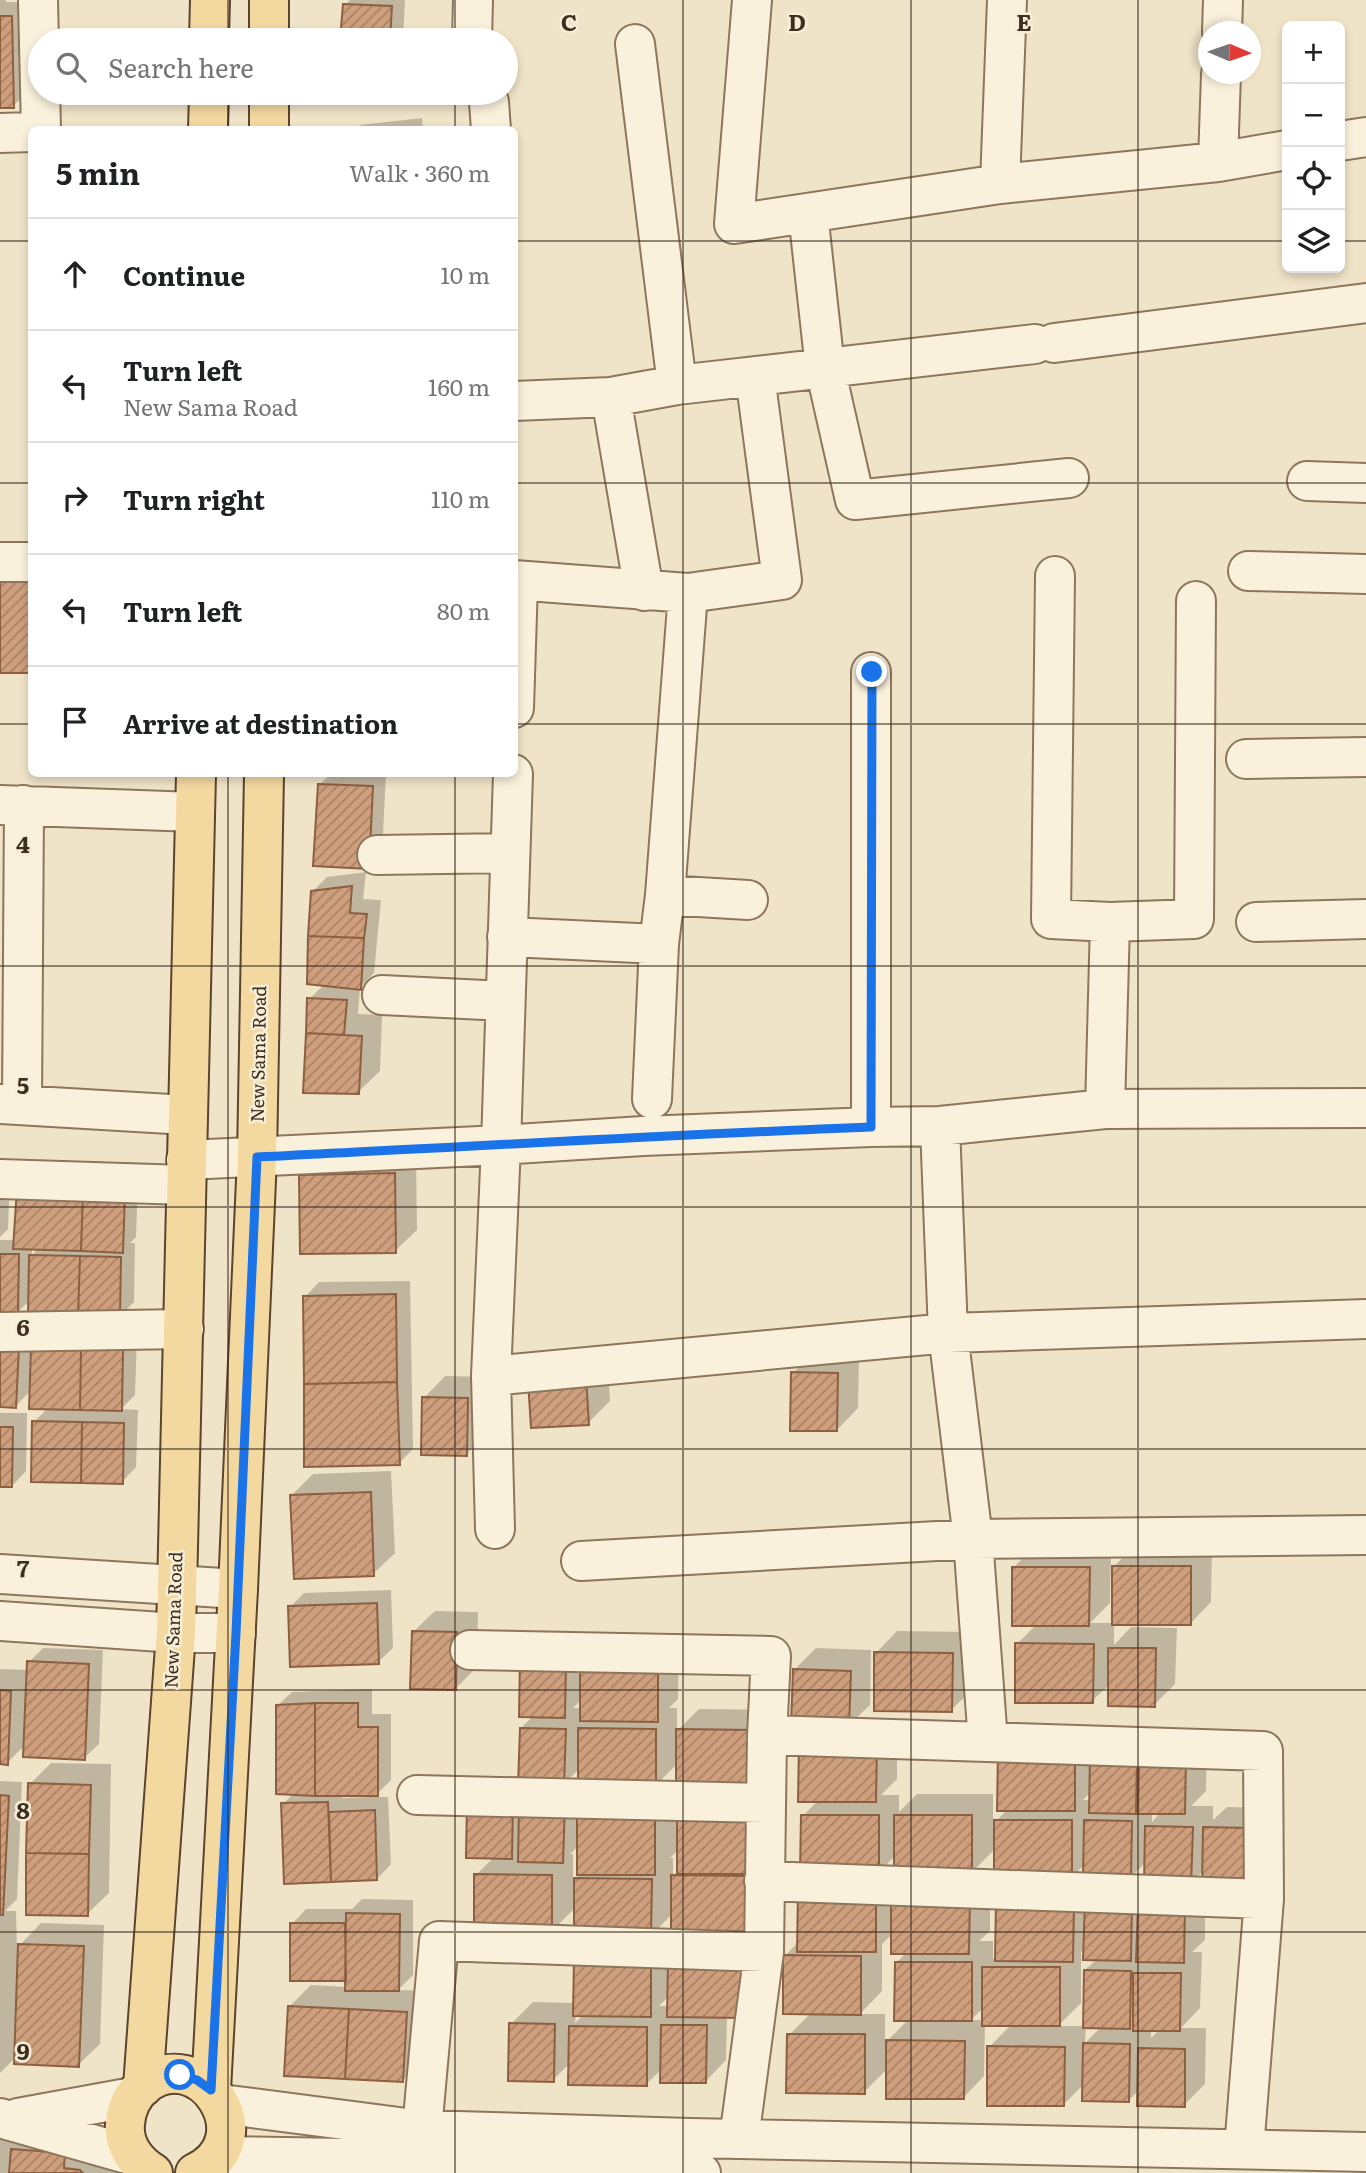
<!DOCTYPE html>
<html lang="en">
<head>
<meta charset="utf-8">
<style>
	:root { --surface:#fff; --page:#f2f2f2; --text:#202124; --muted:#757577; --line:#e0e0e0 }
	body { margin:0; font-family:Literata,serif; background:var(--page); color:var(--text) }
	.controls { position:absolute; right:21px; top:21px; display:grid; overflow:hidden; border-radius:10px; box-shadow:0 4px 10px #0003 }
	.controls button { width:63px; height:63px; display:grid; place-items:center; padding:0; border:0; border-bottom:2px solid var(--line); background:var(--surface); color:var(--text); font:35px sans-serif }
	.compass { position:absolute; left:1198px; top:21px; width:63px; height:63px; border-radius:50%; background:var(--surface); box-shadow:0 4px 10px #0003; rotate:92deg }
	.stop { position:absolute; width:21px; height:21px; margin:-16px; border:5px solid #1a73e8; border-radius:50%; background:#fff }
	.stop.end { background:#1a73e8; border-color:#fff; box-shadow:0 2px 7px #0008 }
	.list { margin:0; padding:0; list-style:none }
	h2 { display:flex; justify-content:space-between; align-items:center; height:91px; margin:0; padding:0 28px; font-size:30px }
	h2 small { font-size:23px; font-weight:400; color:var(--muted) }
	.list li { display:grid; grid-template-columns:46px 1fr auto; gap:21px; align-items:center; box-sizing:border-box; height:112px; padding:0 28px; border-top:2px solid var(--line) }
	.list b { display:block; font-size:26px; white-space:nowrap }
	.list p { margin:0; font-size:23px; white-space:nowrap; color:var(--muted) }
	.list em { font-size:23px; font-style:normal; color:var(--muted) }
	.icon { flex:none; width:38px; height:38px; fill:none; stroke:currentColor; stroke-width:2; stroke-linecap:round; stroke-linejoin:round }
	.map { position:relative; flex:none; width:1366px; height:2173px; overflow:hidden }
	.search { position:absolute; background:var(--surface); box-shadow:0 4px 10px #0003; left:28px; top:28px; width:490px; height:77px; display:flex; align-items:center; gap:18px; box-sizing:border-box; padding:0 24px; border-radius:38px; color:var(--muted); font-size:26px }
	.panel { position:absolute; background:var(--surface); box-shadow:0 4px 10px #0003; left:28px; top:126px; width:490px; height:651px; border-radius:10px }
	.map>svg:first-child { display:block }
	.shadow { fill:#0003; fill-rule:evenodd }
	.building { fill:url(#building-hatch); stroke:#8d5f41; stroke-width:2 }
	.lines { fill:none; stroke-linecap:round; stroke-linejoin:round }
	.minor-casing { stroke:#8d765c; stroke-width:42 }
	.major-casing { stroke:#5b4430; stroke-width:42 }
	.minor { stroke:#faf1dc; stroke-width:38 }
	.major { stroke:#f3d9a0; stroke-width:38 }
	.route { stroke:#1a73e8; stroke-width:9 }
	.grid { fill:none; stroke:#3d2e20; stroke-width:2; stroke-opacity:0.55 }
	.labels { text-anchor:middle; stroke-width:5; stroke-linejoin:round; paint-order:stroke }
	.street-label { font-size:18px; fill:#3d2e20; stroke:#f7eed8 }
	.grid-label { font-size:23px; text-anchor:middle; font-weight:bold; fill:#3d2e20; stroke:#f7eed8; stroke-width:5; stroke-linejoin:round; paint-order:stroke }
</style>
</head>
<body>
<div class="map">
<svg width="1366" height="2173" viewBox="0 0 1366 2173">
	<defs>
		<pattern id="building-hatch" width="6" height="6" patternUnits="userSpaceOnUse" patternTransform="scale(1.75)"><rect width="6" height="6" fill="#cf9f7d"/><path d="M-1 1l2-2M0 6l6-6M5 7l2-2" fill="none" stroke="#a98266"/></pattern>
	</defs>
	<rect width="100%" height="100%" fill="#f0e4c8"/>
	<!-- shadow -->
	<path class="shadow" d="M0,0H6V2H25L28,92L13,106H0Z
		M350,0H405L403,40H342L345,5Z
		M422,118L423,130H355L360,125Z
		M331,774H386L382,853L320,784Z
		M366,872L363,899L381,900L374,973L360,987L358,1014L382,1015L380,1071L358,1092L305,1091L309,999L325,984L313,891L327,877Z
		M416,1153L417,1230L395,1251L301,1176L323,1154Z
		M0,1174H10L8,1229L0,1237Z
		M138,1179L136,1237L130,1243H135L134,1302L120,1316L30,1300L17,1313H0V1240H15ZM32,1248H39L32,1255Z
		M410,1281L413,1449L399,1463L305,1297L319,1282Z
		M0,1333L137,1337L135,1395L121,1409L138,1410L136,1467L122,1482L34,1422L48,1408L31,1390L16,1406H0Z
		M814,1352L859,1353L858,1408L837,1430L793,1373Z
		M607,1356L610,1401L588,1423L551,1360Z
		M445,1376L489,1377L487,1433L466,1454L424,1398Z
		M0,1413H27L26,1471L12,1486L0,1485Z
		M391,1471L395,1553L373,1574L292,1495L313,1474Z
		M1136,1545H1212L1211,1602L1190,1624L1114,1623V1645L1131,1627L1177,1628L1175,1684L1154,1705L1110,1684L1092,1701L1017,1644L1037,1624L1013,1568L1035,1546L1111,1547L1110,1603L1090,1623H1114V1566Z
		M391,1590L393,1648L378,1662L290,1607L304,1593Z
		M435,1611L478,1612L477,1667L455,1689L413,1632Z
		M897,1631L973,1632V1689L951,1710L876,1653Z
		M679,1642L678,1699L669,1708H677V1731L699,1709L775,1710V1766L677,1764L655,1786L700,1794L770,1912L673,1913L650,1937L727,2016L726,2060L705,2082L662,2069L646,2084L570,2063L553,2080L511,2024L533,2002L575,2003V1908L551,1932L476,1875L494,1857L520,1780L521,1728L534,1715L522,1660ZM582,1699V1708H573ZM580,1768L579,1784H564ZM579,1845V1875L573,1881V1854H570ZM679,1849L678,1871L673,1876V1858H670ZM669,1996V2006H659ZM576,2014H584L575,2023Z
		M43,1648L103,1650L99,1744L84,1758L25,1745L7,1763H0V1669L29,1670V1662Z
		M816,1648L871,1650L870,1705L852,1722L897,1723V1779L881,1795H899V1812L917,1794H993V1824L1008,1809L999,1752L1207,1735L1206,1791L1191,1806H1213V1820L1227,1807L1272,1808L1205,1884V1940L1192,1952H1202L1200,2008L1181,2028H1206L1205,2084L1184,2105L1139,2090L1129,2100L1084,2084L1064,2104L989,2047L1012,2024H985L984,2076L963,2098L888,2068L864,2092L789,2035L811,2013L785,1956L799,1941L803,1816L818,1800L801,1743L794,1670ZM1091,1792V1800H1083ZM1152,1812H1161L1152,1822ZM996,1848L1071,1878L1085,1864L1130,1878L1146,1862V1881L997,1903V1954L993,1959V1941H979L990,1931V1875H969ZM896,1855V1872H879ZM1204,1870V1884H1190ZM893,1933L907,1952L896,1963L909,2019L885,2043V2014H860L882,1991V1944ZM1085,1947L1098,1958L1085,1970V2026H1058L1081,2003V1952ZM984,2007V2020H971ZM1086,2026H1102L1085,2043ZM1151,2029H1160L1151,2038Z
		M372,1689V1714H391V1780L374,1797H388L391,1864L377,1879L285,1882L283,1804L294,1793L277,1706L292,1692ZM342,1794H368V1797L342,1798Z
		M51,1763L111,1764L109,1893L87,1914L30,1784Z
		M0,1781L22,1782L17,1899L5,1911H16L17,1948L41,1923L104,1925L100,2044L78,2065L16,2057L0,2073Z
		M362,1899L413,1900V1975L398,1990L428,1991L424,2058L403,2080L289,2007L311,1985L347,1987L348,1979L292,1924L306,1909H352Z
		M0,2126L102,2149L119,2173H0Z"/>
	<!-- building -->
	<path class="building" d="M343,4L392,6L390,40H340Z
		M0,16H12L14,108H0Z
		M335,93H387V100L334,97Z
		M0,572L32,573V673H0Z
		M318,784L373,786L369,869L313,866Z
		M352,886L350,913L367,914L364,938L308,936L311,891Z
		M308,936L364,938L361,990L307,984Z
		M307,998L347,1000L344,1035L306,1033Z
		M306,1033L362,1036L359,1094L303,1093Z
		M395,1173L396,1253L300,1254L299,1175Z
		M17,1188L83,1191L81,1251L13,1249Z
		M83,1191L125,1193L123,1253L81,1251Z
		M0,1254H19L18,1315H0Z
		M29,1255L80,1256L78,1317L28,1316Z
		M80,1256L121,1257L120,1318L78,1317Z
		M396,1294L397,1382L304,1384L303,1296Z
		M0,1347H19L16,1408L0,1407Z
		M31,1348L81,1349L80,1410L29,1409Z
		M81,1349L123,1350L122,1411L80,1410Z
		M791,1372L838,1373L837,1431H790Z
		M586,1377L589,1425L531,1428L528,1381Z
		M397,1382L400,1465L304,1467V1384Z
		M422,1397L468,1398L467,1456L421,1455Z
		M32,1421L82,1422L81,1483L31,1482Z
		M82,1422L124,1423L123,1484L81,1483Z
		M0,1427H13L12,1487H0Z
		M371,1492L374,1576L294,1579L290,1495Z
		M1112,1566H1191V1625H1112Z
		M1012,1567H1090L1089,1626H1012Z
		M377,1603L379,1664L290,1667L288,1606Z
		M412,1631L457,1632L456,1690L410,1689Z
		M1015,1643L1094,1644L1093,1703H1015Z
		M1108,1648H1156L1155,1707L1108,1706Z
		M874,1652L953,1653L952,1712L874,1711Z
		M520,1659L566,1660L565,1718L519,1717Z
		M27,1661L89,1664L85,1760L23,1757Z
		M580,1663H658V1722L580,1721Z
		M793,1669L851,1671L849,1728L791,1726Z
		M0,1690L11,1691L8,1765L0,1764Z
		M315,1703V1796L276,1794V1705Z
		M315,1703H358V1727H378V1796H315Z
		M520,1728L566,1729L564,1786H518Z
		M578,1728L656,1729V1788H578Z
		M676,1729L754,1730V1789H676Z
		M799,1743L877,1744L876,1802H798Z
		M998,1751L1075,1752V1811H997Z
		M1090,1755H1137L1136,1814L1089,1813Z
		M1139,1755L1186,1756L1185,1814H1138Z
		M28,1783L91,1785L89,1854L26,1853Z
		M0,1795L9,1796L3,1915H0Z
		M467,1800L513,1801L512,1859L466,1858Z
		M328,1802L331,1882L284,1884L281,1803Z
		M519,1804L565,1805L563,1863L518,1862Z
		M375,1810L377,1880L331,1882L329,1812Z
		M677,1814L755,1815V1874H677Z
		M801,1815H879V1875L800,1874Z
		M894,1815H972V1874H894Z
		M577,1816H655V1875H577Z
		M994,1820H1072V1880L994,1879Z
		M1084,1820L1132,1821L1131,1879L1083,1878Z
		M1145,1826L1193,1827L1191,1886L1144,1885Z
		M1203,1827L1251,1828L1250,1886H1202Z
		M26,1853L89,1854L88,1916L26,1915Z
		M474,1874L552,1875V1934L474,1933Z
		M671,1875L750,1876L749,1935L671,1934Z
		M574,1878L652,1879L651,1937H574Z
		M798,1893H876V1952H797Z
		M891,1895L970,1896L969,1954H891Z
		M1085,1901L1132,1902L1131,1961L1083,1960Z
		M996,1902L1074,1903L1073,1962L995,1961Z
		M1138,1904L1185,1905L1184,1963L1136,1962Z
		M346,1913L400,1914L399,1991H345Z
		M290,1923H345L346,1981H290Z
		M18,1944L84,1946L79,2067L14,2064Z
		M783,1955L861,1956V2015L783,2014Z
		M574,1957H651V2017L573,2016Z
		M668,1959H746L745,2018L667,2017Z
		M895,1962H972V2021H894Z
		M982,1967H1060V2026H982Z
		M1084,1970L1131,1971L1130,2029L1083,2028Z
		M1133,1973H1181L1180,2031H1133Z
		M288,2006L349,2009L345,2079L284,2076Z
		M349,2009L407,2012L403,2082L345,2079Z
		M509,2023L555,2024L554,2082L508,2081Z
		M661,2025H707L706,2083H660Z
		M569,2026L647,2027V2086L568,2085Z
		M787,2034H865V2094L786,2093Z
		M886,2040L965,2041L964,2099H886Z
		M1083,2043L1130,2044L1129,2102L1082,2101Z
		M987,2046L1065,2047L1064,2106H987Z
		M1138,2048L1185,2049V2107L1137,2106Z
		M11,2149L65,2153L64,2168L80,2170L83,2173H9Z"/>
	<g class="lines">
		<!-- minor casing -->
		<g class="minor-casing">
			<path id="minor" d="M38,0L41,130
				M752,0L734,224L1000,184L1218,162L1287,150
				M1222,32L1223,0
				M472,40L473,0
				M635,44L677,385
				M489,102L491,130
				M0,133L32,132
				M1340,141L1366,137
				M1218,162L1221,74
				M1000,184L1007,0
				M808,213L825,368L855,500L1069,478
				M1054,343L1366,303
				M611,397L644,591
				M514,401L611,397L677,385L1035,344
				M1307,481L1366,483
				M0,562H32
				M1248,571L1366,574
				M1055,576L1051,919L1110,922L1194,919L1196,601
				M514,580L688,593L782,580L755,376
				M514,708L518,582
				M1246,759L1366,757
				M0,805L195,812
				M377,855L510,853
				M665,895L748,900
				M1256,922L1366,919
				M507,937L659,944
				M382,995L505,1001
				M652,1099L659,944L665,895L688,593
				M0,1104L187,1115
				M22,1104L24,805
				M1105,1109L1110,922
				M940,1126L948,1333L973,1539L988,1742
				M871,1127V672
				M186,1160L501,1145L643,1136L871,1127L940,1126L1105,1109L1366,1108
				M0,1179L186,1185
				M0,1332L184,1329
				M491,1376L948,1333L1366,1319
				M495,1529L491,1376L501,1145L513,774
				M581,1561L973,1539L1366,1535
				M0,1574L238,1589
				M0,1621L176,1633H236
				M470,1650L771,1656L767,1735L764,1952L739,2139
				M767,1735L1263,1751L1264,1899L1244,2149
				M417,1795L766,1803
				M764,1881L1264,1899
				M221,2104L422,2130L690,2138L1366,2152
				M0,2118L134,2156
				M18,2118L133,2097
				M422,2130L439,1941L764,1952
				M217,2156L405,2159L701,2173"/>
		</g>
		<!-- major casing -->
		<g class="major-casing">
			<path id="major" d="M269,0V40
				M209,40L210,0
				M269,93V130
				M208,130L209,93
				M143,2087L176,1633L196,774
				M211,2090L238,1589L257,1157L264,774
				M153,2173C136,2162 123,2146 125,2124C126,2109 132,2096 143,2086C199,2039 267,2139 195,2173"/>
		</g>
		<!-- minor -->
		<use href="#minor" class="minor"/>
		<!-- major -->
		<use href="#major" class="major"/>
	</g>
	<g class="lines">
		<!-- route -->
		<path class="route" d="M180,2075L197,2080L211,2090L236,1633L257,1157C462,1147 666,1135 871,1127L872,672"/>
	</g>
	<!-- grid -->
	<path class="grid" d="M228,0V40M455,0V40M683,0V2173M911,0V2173M1138,0V2173M228,93V130M455,93V130M0,241H32M514,241H1287M1340,241H1366M0,483H32M514,483H1366M0,724H32M514,724H1366M228,774V2173M455,774V2173M0,966H1366M0,1207H1366M0,1449H1366M0,1690H1366M0,1932H1366"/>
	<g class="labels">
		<!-- street labels -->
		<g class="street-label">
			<text transform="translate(259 1054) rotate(-89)" y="6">New Sama Road</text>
			<text transform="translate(174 1620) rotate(-88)" y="6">New Sama Road</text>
		</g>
	</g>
	<g class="grid-label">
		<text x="569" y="31">C</text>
		<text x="797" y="31">D</text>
		<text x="1024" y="31">E</text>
		<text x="23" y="853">4</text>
		<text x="23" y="1094">5</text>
		<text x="23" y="1336">6</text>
		<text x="23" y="1577">7</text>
		<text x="23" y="1819">8</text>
		<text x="23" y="2060">9</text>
	</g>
</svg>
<div class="controls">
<button>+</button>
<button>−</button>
<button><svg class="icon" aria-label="locate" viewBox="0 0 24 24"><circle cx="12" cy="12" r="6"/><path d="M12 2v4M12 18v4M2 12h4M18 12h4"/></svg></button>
<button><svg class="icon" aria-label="layers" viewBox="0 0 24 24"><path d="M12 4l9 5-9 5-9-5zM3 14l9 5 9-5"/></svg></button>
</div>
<svg class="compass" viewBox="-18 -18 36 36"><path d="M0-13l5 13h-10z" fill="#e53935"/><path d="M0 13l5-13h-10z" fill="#757577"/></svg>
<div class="stop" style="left:180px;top:2075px"></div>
<div class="stop end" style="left:872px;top:672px"></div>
<div class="search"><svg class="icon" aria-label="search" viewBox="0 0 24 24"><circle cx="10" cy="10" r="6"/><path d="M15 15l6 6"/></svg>Search here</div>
<section class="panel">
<h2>5 min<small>Walk · 360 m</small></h2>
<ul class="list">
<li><svg class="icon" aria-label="ahead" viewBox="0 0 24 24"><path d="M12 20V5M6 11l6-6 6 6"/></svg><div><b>Continue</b></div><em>10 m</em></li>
<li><svg class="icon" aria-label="left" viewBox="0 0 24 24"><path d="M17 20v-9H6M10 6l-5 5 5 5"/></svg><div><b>Turn left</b><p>New Sama Road</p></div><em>160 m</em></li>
<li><svg class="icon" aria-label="right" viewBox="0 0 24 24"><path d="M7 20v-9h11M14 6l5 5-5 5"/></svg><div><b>Turn right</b></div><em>110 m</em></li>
<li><svg class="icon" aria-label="left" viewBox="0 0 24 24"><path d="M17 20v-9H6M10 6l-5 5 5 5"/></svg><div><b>Turn left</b></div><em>80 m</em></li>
<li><svg class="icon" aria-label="arrive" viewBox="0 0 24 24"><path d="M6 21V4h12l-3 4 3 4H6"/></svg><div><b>Arrive at destination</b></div></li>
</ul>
</section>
</div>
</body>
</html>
